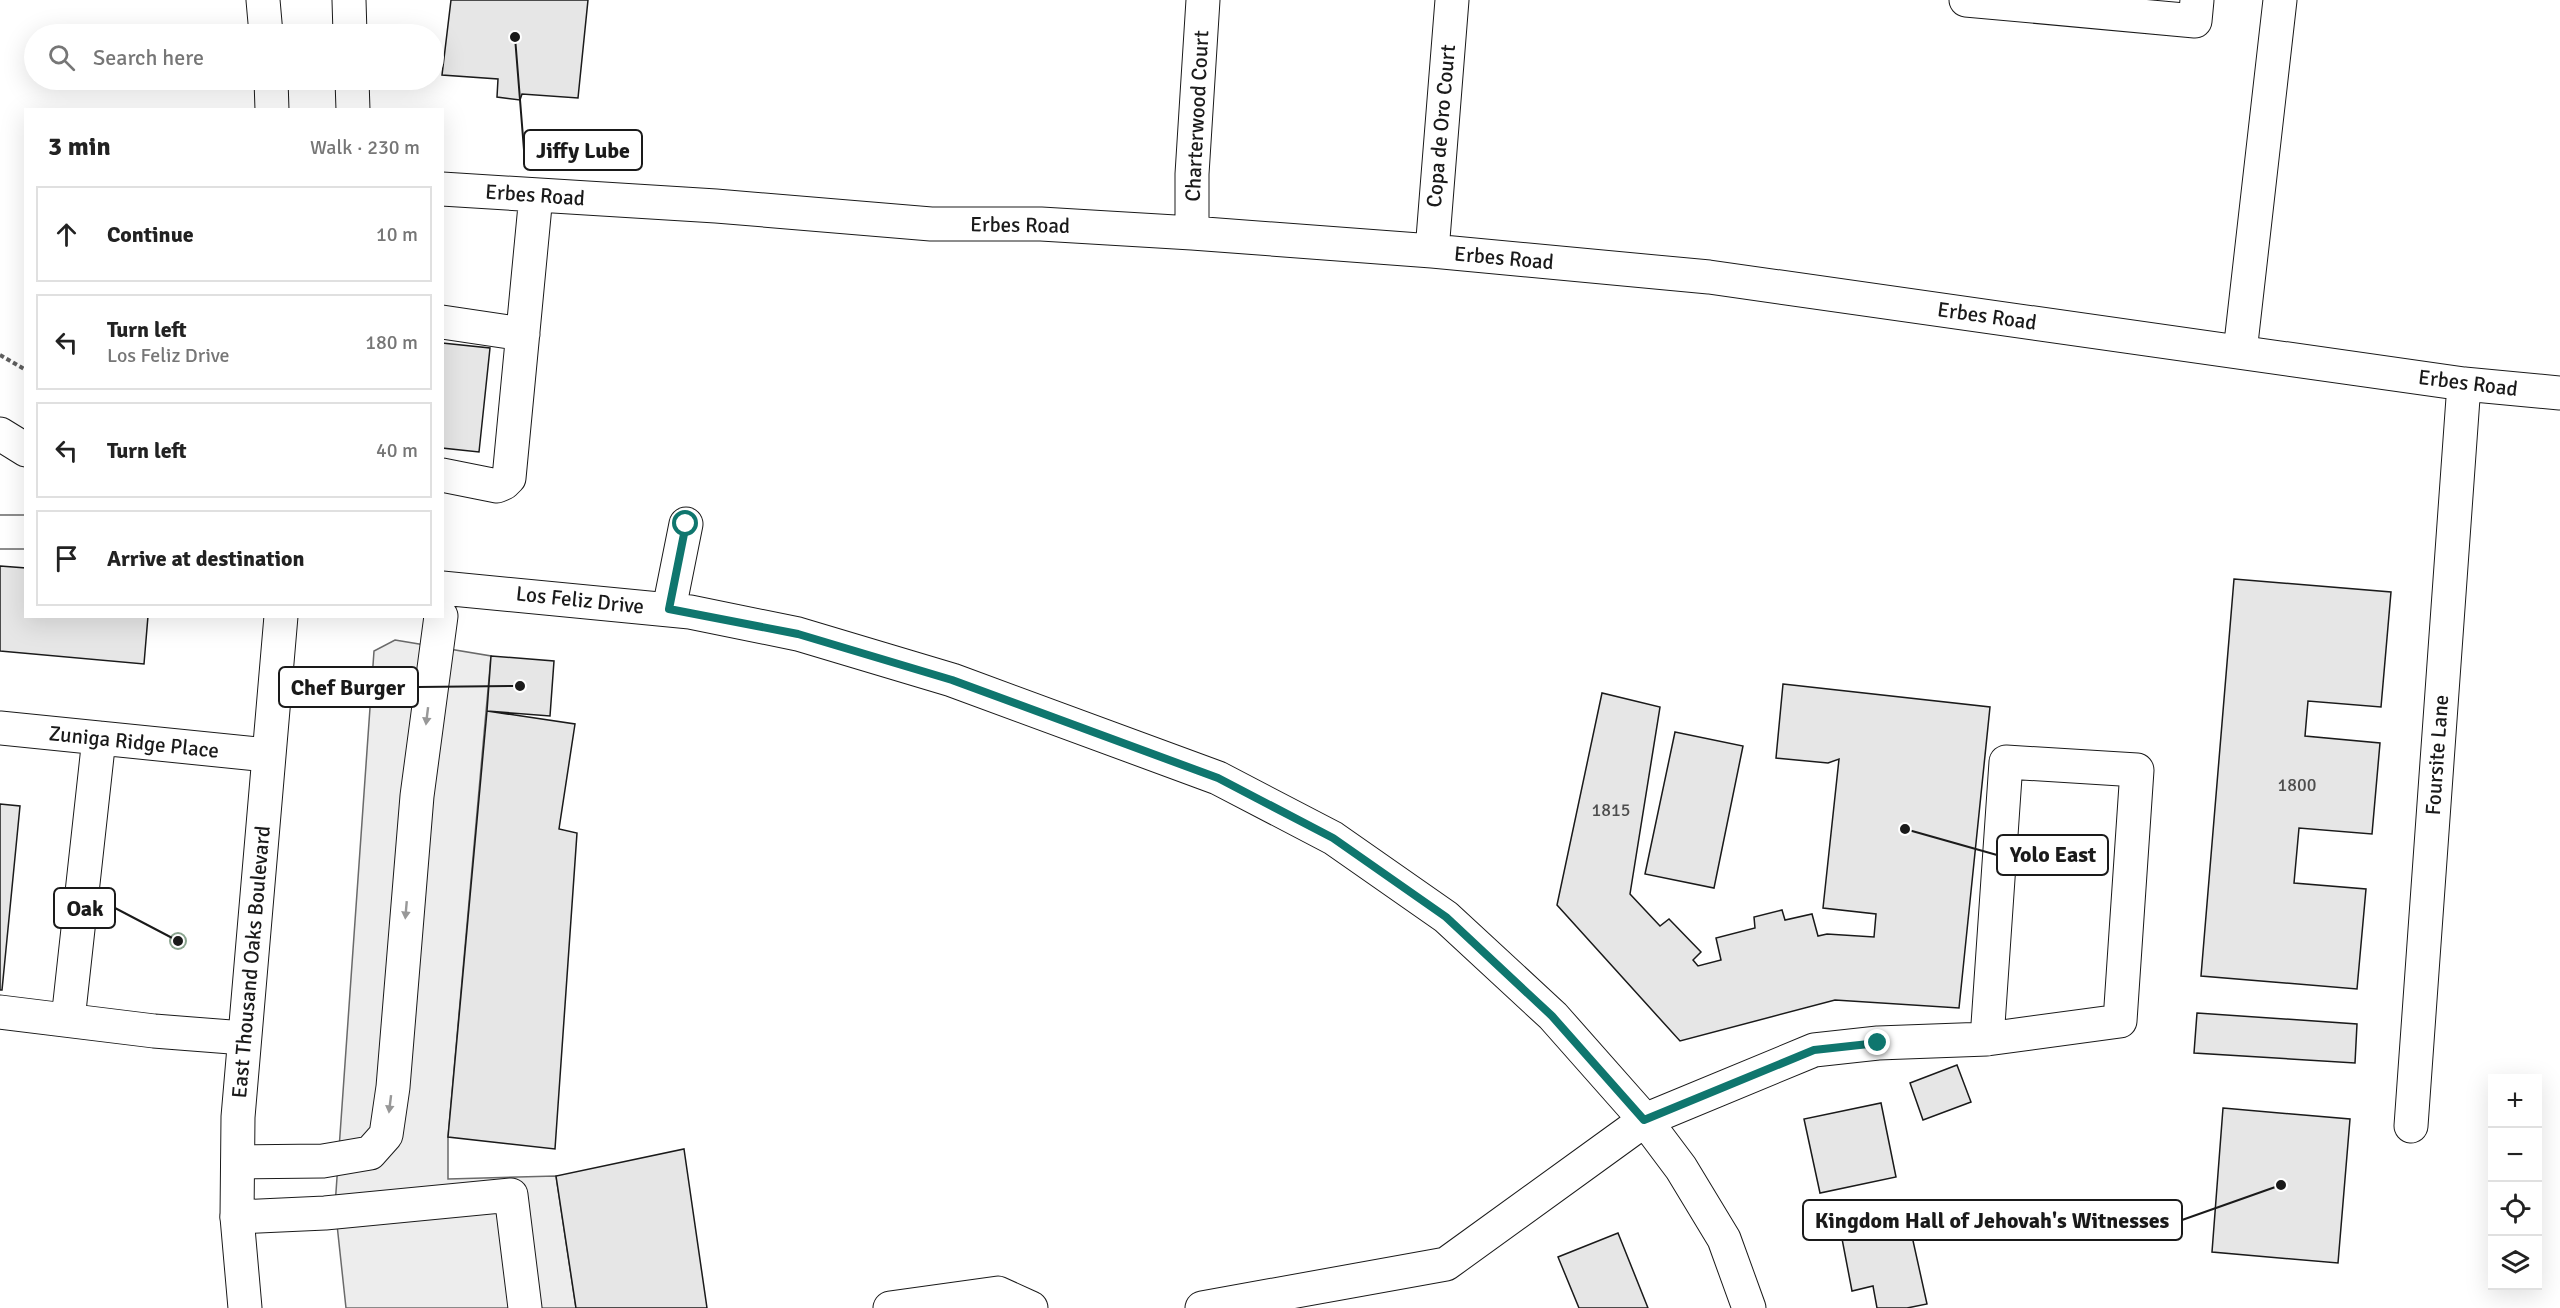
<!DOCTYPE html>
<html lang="en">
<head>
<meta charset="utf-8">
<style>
	:root { --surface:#fff; --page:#f6f6f6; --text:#222; --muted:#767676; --line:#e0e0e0 }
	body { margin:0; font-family:Signika,sans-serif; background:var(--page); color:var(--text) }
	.controls { position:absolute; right:18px; bottom:18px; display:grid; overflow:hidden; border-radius:0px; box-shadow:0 6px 24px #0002 }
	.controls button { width:54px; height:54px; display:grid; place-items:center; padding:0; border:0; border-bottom:2px solid var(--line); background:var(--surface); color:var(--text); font:30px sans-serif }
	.stop { position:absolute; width:18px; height:18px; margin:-14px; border:4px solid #0f766e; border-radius:50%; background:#fff }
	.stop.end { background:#0f766e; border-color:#fff; box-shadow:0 2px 6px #0008 }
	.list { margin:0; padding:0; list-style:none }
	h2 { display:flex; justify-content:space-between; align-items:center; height:78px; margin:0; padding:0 24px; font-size:26px }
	h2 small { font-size:20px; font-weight:400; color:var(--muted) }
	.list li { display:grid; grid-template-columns:39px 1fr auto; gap:18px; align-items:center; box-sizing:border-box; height:96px; margin:0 12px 12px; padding:0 12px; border:2px solid var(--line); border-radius:0px }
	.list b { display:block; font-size:22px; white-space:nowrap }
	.list p { margin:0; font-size:20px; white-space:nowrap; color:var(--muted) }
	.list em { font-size:20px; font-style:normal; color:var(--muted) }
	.icon { flex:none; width:33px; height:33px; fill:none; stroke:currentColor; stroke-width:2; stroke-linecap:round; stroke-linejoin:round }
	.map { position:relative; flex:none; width:2560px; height:1308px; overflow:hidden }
	.search { position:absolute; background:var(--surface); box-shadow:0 6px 24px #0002; left:24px; top:24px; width:420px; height:66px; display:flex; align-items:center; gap:15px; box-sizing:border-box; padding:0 21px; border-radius:33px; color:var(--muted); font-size:22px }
	.panel { position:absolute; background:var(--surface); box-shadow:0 6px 24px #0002; left:24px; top:108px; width:420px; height:510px; border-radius:0px }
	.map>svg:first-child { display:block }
	.built { fill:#ededed; stroke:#6a6a6a; stroke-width:1.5 }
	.building { fill:#e6e6e6; stroke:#1a1a1a; stroke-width:1.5 }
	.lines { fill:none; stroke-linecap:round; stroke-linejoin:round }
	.minor-casing { stroke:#1a1a1a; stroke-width:35 }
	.major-casing { stroke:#1a1a1a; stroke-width:35 }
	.path { stroke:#5f5f5f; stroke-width:4; stroke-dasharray:4.5 3; stroke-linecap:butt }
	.minor { stroke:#fff; stroke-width:33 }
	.major { stroke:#fff; stroke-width:33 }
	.tree { fill:#8aa48f }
	.oneway { fill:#989898 }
	.route { stroke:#0f766e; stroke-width:8 }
	.labels { text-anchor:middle; stroke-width:4.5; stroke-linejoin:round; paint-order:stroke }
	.number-label { font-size:18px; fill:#4d4d4d }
	.street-label { font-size:21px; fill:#1a1a1a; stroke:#fff }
	.leader { fill:none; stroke:#1a1a1a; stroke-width:2 }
	.callout-dot { fill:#1a1a1a; stroke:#fff; stroke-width:2 }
	.callout { fill:#fff; stroke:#1a1a1a; stroke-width:2 }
	.callout-label { font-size:22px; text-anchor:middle; font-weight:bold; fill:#1a1a1a }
</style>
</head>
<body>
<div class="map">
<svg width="2560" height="1308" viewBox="0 0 2560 1308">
	<rect width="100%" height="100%" fill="#fff"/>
	<!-- built -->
	<path class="built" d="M395,640L491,656L448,1137V1179L556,1176L576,1308H346L335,1206L374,651Z"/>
	<!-- building -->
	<path class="building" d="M451,0H588L578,98L522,94L520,100L497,97L498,79L442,75Z
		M442,343L490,348L479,452L442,448Z
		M0,566L26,568V616H148L144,664L0,651Z
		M2234,579L2391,592L2381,707L2308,701L2305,736L2380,743L2372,834L2299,828L2294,883L2366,889L2357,989L2201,976Z
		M491,656L554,661L550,716L487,711Z
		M1783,684L1990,707L1959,1008L1835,1000L1680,1041L1557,905L1602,693L1660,707L1630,894L1660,926L1669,919L1701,952L1693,960L1698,966L1721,960L1716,938L1755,928L1754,917L1782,910L1785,920L1812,914L1818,936L1827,934L1874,937L1876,914L1823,908L1839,759L1828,763L1776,758Z
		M487,711L575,724L559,829L577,833L555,1149L448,1137Z
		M1675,732L1743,746L1714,888L1645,874Z
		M0,804L20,806L2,990H0Z
		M2197,1013L2357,1024L2355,1063L2194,1053Z
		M1957,1065L1971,1102L1923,1120L1910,1083Z
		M1881,1103L1896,1177L1820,1193L1804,1119Z
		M2223,1108L2350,1119L2338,1263L2212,1252Z
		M684,1149L707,1308H576L556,1176Z
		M1906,1209L1927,1304L1907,1308H1877L1873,1286L1852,1291L1839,1223Z
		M1618,1233L1648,1308H1579L1558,1257Z"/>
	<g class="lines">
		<!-- minor casing -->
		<g class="minor-casing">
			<path id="minor" d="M1966,0L2195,21L2197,0
				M442,189L716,206L931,224H1041L1192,233L1432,251L1709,277L2464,384L2560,393
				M1192,233V174L1203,0
				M1432,251L1452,0
				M442,322L523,334
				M2240,352L2280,0
				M0,434L26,450
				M442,475L497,486L504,483L509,478L536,195
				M0,532H26
				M442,588L690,612L798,634L952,680L1218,778L1333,838L1446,917L1553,1016L1645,1120L1681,1168L1724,1239L1749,1308
				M669,609L686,524
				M0,728L267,755
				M0,1012L154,1031L244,1038
				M68,1020L99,738
				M2411,1126L2464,384
				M238,1162L323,1161L370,1153L386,1135L393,1087L417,796L441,616
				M237,1217L325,1213L511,1195L525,1308
				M890,1308L998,1293L1031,1308
				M1202,1308L1446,1264L1645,1120L1814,1050L1878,1043L1987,1039L2120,1021L2137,770L2006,762L1987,1039"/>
		</g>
		<!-- major casing -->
		<g class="major-casing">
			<path id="major" d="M263,0L266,34
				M349,0L350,34
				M271,80L272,110
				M352,80L353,110
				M245,1308L237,1217L238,1117L281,616"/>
		</g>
		<!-- path -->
		<path class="path" d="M0,355L26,370"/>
		<!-- minor -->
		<use href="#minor" class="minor"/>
		<!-- major -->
		<use href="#major" class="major"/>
	</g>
	<!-- trees -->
	<circle class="tree" cx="178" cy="941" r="9"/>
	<!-- one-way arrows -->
	<defs><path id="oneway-solid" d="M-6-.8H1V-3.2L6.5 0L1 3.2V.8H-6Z" transform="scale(1.5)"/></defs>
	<g class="oneway">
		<use href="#oneway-solid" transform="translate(427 716) rotate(97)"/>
		<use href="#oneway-solid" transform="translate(406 910) rotate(95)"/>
		<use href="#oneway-solid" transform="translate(390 1104) rotate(97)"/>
	</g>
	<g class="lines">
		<!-- route -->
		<path class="route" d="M686,524L669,609L798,634L952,680L1218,778L1333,838L1446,917L1552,1016L1644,1120L1814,1050L1878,1043"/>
	</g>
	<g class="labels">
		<!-- number labels -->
		<g class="number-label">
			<text x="2297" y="791">1800</text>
			<text x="1611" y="816">1815</text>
		</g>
		<!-- street labels -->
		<g class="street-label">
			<text transform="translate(1197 116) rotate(-87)" y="7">Charterwood Court</text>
			<text transform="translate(1441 126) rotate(-85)" y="7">Copa de Oro Court</text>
			<text transform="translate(535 195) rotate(4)" y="7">Erbes Road</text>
			<text transform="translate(1020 225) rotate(1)" y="7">Erbes Road</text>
			<text transform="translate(1504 258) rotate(5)" y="7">Erbes Road</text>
			<text transform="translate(1987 316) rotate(8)" y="7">Erbes Road</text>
			<text transform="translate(2468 383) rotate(7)" y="7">Erbes Road</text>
			<text transform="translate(580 600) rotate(6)" y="7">Los Feliz Drive</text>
			<text transform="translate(134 742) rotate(6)" y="7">Zuniga Ridge Place</text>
			<text transform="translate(2437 755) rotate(-86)" y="7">Foursite Lane</text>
			<text transform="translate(251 962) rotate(-85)" y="7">East Thousand Oaks Boulevard</text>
		</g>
	</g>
	<!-- callouts -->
	<path class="leader" d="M515 37L524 150M520 686L418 687M1905 829L1997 855M178 941L115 908M2281 1185L2182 1220"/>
	<g class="callout-dot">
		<circle cx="515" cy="37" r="6"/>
		<circle cx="520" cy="686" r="6"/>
		<circle cx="1905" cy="829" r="6"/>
		<circle cx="178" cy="941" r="6"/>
		<circle cx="2281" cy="1185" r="6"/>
	</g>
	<g class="callout">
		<rect x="524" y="130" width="118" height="40" rx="6"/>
		<rect x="279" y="667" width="139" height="40" rx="6"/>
		<rect x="1997" y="835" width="111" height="40" rx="6"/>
		<rect x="54" y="888" width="61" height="40" rx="6"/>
		<rect x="1803" y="1200" width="379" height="40" rx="6"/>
	</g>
	<g class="callout-label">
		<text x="583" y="158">Jiffy Lube</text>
		<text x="348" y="695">Chef Burger</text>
		<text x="2053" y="862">Yolo East</text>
		<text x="85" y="916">Oak</text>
		<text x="1992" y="1228">Kingdom Hall of Jehovah's Witnesses</text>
	</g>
</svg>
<div class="controls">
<button>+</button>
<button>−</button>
<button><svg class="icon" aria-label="locate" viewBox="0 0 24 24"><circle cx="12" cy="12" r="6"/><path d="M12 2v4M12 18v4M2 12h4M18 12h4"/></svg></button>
<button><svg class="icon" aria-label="layers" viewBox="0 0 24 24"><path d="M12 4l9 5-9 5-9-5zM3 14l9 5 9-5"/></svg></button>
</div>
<div class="stop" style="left:686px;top:524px"></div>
<div class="stop end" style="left:1878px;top:1043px"></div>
<div class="search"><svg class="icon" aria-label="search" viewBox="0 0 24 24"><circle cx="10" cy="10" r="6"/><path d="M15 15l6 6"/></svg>Search here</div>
<section class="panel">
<h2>3 min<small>Walk · 230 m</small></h2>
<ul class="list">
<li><svg class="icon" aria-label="ahead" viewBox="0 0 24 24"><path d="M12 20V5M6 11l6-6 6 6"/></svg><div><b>Continue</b></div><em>10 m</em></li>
<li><svg class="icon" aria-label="left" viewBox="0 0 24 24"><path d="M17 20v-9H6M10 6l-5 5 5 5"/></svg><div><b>Turn left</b><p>Los Feliz Drive</p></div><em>180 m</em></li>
<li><svg class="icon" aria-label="left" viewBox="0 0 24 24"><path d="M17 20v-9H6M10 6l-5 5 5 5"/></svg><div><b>Turn left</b></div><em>40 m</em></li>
<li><svg class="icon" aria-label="arrive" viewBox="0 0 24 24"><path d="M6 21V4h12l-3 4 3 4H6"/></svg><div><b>Arrive at destination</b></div></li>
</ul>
</section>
</div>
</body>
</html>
